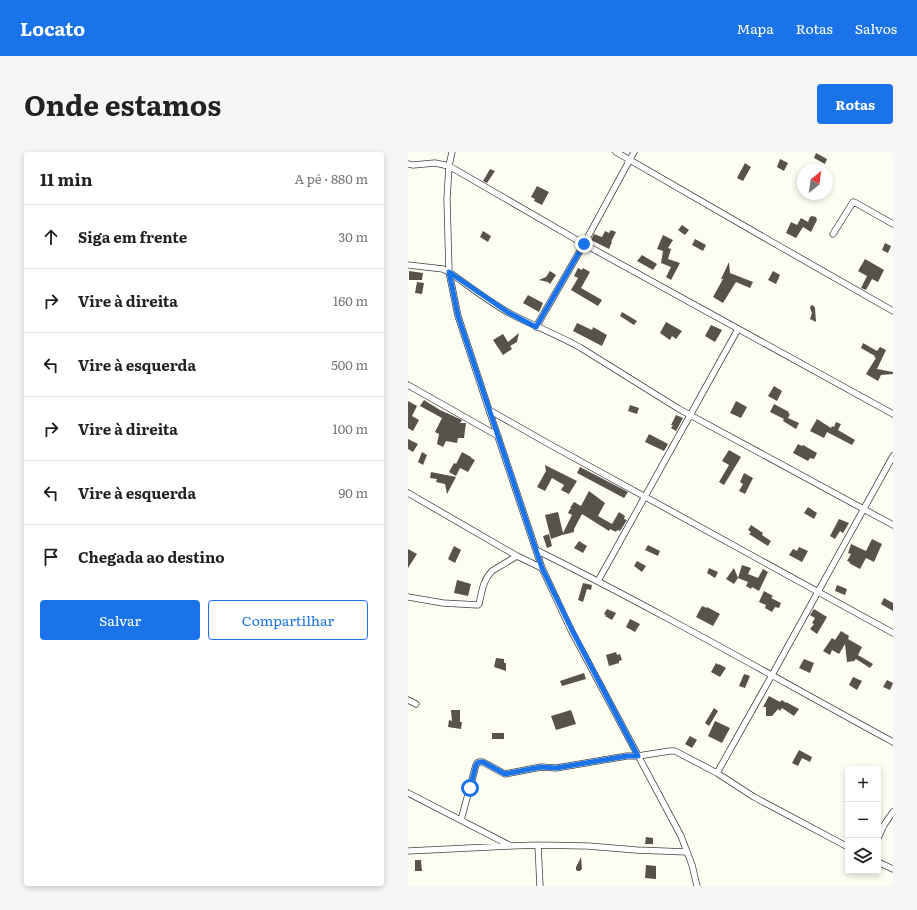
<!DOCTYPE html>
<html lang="pt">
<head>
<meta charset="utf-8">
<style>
	:root { --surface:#fff; --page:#f6f6f6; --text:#222; --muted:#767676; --line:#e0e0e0; --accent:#1a73e8 }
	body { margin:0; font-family:Literata,serif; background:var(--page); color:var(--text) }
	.controls { position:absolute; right:12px; bottom:12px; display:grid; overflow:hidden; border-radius:4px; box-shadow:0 2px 6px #0003 }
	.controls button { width:36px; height:36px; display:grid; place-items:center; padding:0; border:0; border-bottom:1px solid var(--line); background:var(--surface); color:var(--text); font:20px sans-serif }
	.compass { position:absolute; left:389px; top:12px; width:36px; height:36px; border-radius:50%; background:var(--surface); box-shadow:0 2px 6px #0003; rotate:29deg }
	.stop { position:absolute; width:12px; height:12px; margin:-9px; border:3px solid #1a73e8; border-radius:50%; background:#fff }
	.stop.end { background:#1a73e8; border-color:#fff; box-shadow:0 1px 4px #0008 }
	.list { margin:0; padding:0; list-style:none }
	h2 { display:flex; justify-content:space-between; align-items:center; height:52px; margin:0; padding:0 16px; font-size:17px }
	h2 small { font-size:13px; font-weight:400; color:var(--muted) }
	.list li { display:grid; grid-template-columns:26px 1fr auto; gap:12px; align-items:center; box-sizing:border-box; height:64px; padding:0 16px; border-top:1px solid var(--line) }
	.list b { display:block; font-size:15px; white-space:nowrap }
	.list em { font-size:13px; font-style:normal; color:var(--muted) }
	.actions { display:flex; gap:8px; padding:12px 16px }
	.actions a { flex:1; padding:9px 0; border:1px solid var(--accent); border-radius:4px; text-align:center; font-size:14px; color:var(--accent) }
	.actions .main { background:var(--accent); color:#fff }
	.icon { flex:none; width:22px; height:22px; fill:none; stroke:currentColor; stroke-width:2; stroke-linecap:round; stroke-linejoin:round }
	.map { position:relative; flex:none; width:485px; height:734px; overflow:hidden; border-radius:4px }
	header { display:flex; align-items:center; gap:24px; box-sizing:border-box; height:56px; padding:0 20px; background:var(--accent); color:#fff }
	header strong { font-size:19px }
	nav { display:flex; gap:22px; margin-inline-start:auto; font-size:14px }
	.intro { display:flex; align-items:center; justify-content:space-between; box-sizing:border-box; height:96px; padding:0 24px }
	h1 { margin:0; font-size:28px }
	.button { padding:10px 18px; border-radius:4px; background:var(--accent); color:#fff; font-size:14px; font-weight:700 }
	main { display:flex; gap:24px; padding:0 24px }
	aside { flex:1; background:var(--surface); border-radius:4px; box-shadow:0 2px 6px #0003 }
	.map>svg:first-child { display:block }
	.building { fill:#57524c }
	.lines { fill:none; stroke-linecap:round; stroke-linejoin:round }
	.minor-casing { stroke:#424242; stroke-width:7 }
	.minor { stroke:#fff; stroke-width:5.5 }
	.route { stroke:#1a73e8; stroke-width:5 }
</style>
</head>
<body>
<header>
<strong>Locato</strong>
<nav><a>Mapa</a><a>Rotas</a><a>Salvos</a></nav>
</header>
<div class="intro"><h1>Onde estamos</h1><a class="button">Rotas</a></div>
<main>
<aside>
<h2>11 min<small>A pé · 880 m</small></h2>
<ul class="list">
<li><svg class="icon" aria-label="ahead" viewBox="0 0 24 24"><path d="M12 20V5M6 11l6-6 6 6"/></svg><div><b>Siga em frente</b></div><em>30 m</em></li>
<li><svg class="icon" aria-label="right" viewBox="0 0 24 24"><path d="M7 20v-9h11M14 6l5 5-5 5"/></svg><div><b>Vire à direita</b></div><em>160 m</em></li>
<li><svg class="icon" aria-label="left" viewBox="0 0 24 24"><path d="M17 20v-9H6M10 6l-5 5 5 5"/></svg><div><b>Vire à esquerda</b></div><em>500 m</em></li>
<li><svg class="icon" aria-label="right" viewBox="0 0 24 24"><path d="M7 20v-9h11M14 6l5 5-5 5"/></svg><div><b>Vire à direita</b></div><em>100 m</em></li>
<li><svg class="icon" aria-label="left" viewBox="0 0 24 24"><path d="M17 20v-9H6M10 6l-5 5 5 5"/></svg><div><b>Vire à esquerda</b></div><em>90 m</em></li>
<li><svg class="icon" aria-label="arrive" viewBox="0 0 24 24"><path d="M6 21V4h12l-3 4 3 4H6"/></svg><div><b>Chegada ao destino</b></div></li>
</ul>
<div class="actions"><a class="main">Salvar</a><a>Compartilhar</a></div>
</aside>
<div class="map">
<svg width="485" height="734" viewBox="0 0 485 734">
	<rect width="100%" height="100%" fill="#fefdf2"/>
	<!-- building -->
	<path class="building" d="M408,1L419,7L417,12L406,6Z
		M372,7L380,11L376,19L369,15Z
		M337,11L343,15L335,29L329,26Z
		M82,17L87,19L79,31L75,29Z
		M129,34L141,40L134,53L126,49L127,47L123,45Z
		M404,64L408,65L409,68L403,80L395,75L388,86L378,81L383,70L389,73L393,66L400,70L402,65Z
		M274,73L281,78L277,83L270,78Z
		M203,78L208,80L203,90H204L201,97L183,88L186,82L194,85L197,79L201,81Z
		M75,79L83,84L80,90L72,85Z
		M255,83L265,88L260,96L263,97L260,107L272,111L263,128L258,125L263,115L253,111L255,99L249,97Z
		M287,87L298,93L295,99L284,93Z
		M477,91L483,94L480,101L474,98Z
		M234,103L249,112L245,118L229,109Z
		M457,107L476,118L470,130L464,127L458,138L453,136L459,124L450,119Z
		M321,110L322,121L345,130L342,136L328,130L315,151L305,145L315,127H313Z
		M170,116L174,118L175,116L182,120L173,136L194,148L190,154L163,138L170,126L166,124Z
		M1,119L15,121L14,128H1Z
		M142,119L148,123L142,132L140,130L131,128L138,125Z
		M365,119L372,123L368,132L360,128Z
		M9,130L16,131L14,142L7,141Z
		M120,143L135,151L131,160L115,151Z
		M403,153L406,154L407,156L408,170L402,167L404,161L402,156Z
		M214,160L229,169L226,173L212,164Z
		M258,170L274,179L268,187L264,184L262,188L252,181Z
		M169,171L184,178L185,175L199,183L194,194L165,179Z
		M303,173L314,178L307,190L297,184Z
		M111,181L109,190L102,194L104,197L95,203L85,188L95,182L100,190Z
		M455,191L469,199L472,195L478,198L469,217L485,220V222L473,223L470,229L458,222L461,217L468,206L466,205L467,204L453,196Z
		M366,234L374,239L369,249L360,244Z
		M16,248L32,258L54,268L52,271H58L56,286H50L49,291L38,289L35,295L29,292L31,282L27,280L34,266L12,254Z
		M0,249L9,254L4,264L11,268L5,279L0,276Z
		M328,249L339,255L333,266L322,261Z
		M366,252L381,260L380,261L382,262L380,266L391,271L388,277L375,269L376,267L362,260Z
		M222,253L231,256L229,262L220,259Z
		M268,263L275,266L268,279L263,276L265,273H263Z
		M409,267L423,276L424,274L426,275L428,270L433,272L430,278L447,288L444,293L419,280L416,286L402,279Z
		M241,282L260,292L256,299L237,290Z
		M0,287L10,292L5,300L0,297Z
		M390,292L394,294L395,293L409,301L406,307L402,306L400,309L385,301Z
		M321,298L333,305L316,333L311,330L321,313L314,309Z
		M14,300L19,303L15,313L10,310Z
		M54,300L63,305V306L67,308L60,320L52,316L48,324L41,320L46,311L48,312Z
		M137,313L169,329L161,342L153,338L156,333L144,326L137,339L129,335L138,319Z
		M172,315L220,340L216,346L169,321Z
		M23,320L48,325L39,342L37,332L28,330L29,327L22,326Z
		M336,321L345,326L337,342L331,339L335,332L332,330Z
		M181,339L197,351L190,364L204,372L211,360L217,364L216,367L219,368L212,379L209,378L208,380L202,377L201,379L174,362L166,377V380L154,383L143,387L137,363L150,360L155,381L164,363L160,361L162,357H164L162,356L166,350L173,354Z
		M400,355L409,361L406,367L396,361Z
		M431,367L441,371L435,381L432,379L427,387L422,384Z
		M343,373L355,381L354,383L363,389L360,394L341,382L343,380L340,378Z
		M141,382L144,394L139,396L135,384Z
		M464,387L474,392L466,410L458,406L452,417L441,411L442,410L439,409L443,402L440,401L443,392L458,399Z
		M171,389L179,394L175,401L166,396Z
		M240,393L252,399L250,404L237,398Z
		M46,394L53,398L47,411L40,407Z
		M391,395L400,399L394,410L381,403L385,397L389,399Z
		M0,397L9,402L0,416Z
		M229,409L238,414L234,420L226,414Z
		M334,413L343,416L340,422L350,426L355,417L360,420L351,439L344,435L343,437L338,434L340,430L330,426Z
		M301,416L310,420L307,426L299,421Z
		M326,416L330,426L326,432L318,427Z
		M49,428L63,432L60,444L46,441Z
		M175,431L184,433L183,438L179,437L175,450L170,448Z
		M429,433L439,437L437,443L427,439Z
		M356,439L365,444L363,446L373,451L371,456L367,455L364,460L357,456L358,453L351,450Z
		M476,446L485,451V459L473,452Z
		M294,454L299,456V455L312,462L305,474L288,465Z
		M199,457L208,461L204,468L197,464L198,463L196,462Z
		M406,457L419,465L409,482L402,477L406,472L404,471L407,466L402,463Z
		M222,467L232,472L227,480L218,475Z
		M433,479L441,484L440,487L454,495L450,503L465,512L462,516L448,507L446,509L439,510L437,492L431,502L424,498L422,503L415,499L424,486L427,488Z
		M208,500L209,503L212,502L214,508L211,509V511L201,514L198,503Z
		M88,506L96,507V511H98V519L86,515Z
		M396,507L406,511L402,521L391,516Z
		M308,511L311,513V512L318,516L312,525L303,520Z
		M176,521L178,527L154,534L152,529Z
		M336,522L342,524L337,536L331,534Z
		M445,525L454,529L449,538L441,533Z
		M479,528L485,531L482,538L475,535Z
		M361,544L372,550L374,548L378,551V550L391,557L386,564L374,556L372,559L370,557L364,564H358V555H355Z
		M306,556L310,559L301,574L297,571Z
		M43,558H52V570H54L53,577L40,575L41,568L44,569Z
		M163,558L168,572L148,578L143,564Z
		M307,569L322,576L314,591L300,584Z
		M84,581H96V587H84Z
		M282,584L289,588L284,596L277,592Z
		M391,598L404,605L402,610L394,606L390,614L384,611Z
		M238,685L245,686V692H237Z
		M173,705L174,717L172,719H170L168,718V715Z
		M7,708H13L14,719H7Z
		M238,713L248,714V727L237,726Z"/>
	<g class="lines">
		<!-- minor casing -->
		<g class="minor-casing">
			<path id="minor" d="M44,0L41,14L39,47L41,120L50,164L81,258L134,416L163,478L273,684L284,713L289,734
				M208,0L371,94L485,159
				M0,12L5,13L27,11L41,14L176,92L485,262
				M425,82L445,50H446L485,72
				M0,113L35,117L41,120C61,134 81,150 103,162C126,174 150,183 173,196L271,257L485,373
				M128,175L176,92L226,0
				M0,233L90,284
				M81,258L141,292L485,481
				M0,341L109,404L134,416
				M128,398C249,458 366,525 485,590
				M190,429L330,177
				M0,445L35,451L70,453L71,452C74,439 75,428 84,419L109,404
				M0,548L8,552
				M309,621L364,523L485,304
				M0,641L101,693
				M53,668L68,613L69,611L71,610H75L97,622L133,615L148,616L219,604H230L262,599H267L309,621L346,645L440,695
				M470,686L476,673L485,660
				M130,693L132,734
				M0,699L102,694L130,693L180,694L228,698L279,700
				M470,710L485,717"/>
		</g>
		<!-- minor -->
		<use href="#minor" class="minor"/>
	</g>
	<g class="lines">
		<!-- route -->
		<path class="route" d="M62,636L68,613C70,609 72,610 75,610L97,622L133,615L148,616L219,604H230L164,478L134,416L50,164L41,120L101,161L128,175L176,92"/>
	</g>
</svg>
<div class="controls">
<button>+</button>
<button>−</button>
<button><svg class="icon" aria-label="layers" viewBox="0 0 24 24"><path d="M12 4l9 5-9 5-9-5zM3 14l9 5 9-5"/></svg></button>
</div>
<svg class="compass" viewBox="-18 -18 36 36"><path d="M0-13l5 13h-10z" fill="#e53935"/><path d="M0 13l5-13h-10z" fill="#767676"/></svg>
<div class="stop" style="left:62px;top:636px"></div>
<div class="stop end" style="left:176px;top:92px"></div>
</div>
</main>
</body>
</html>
